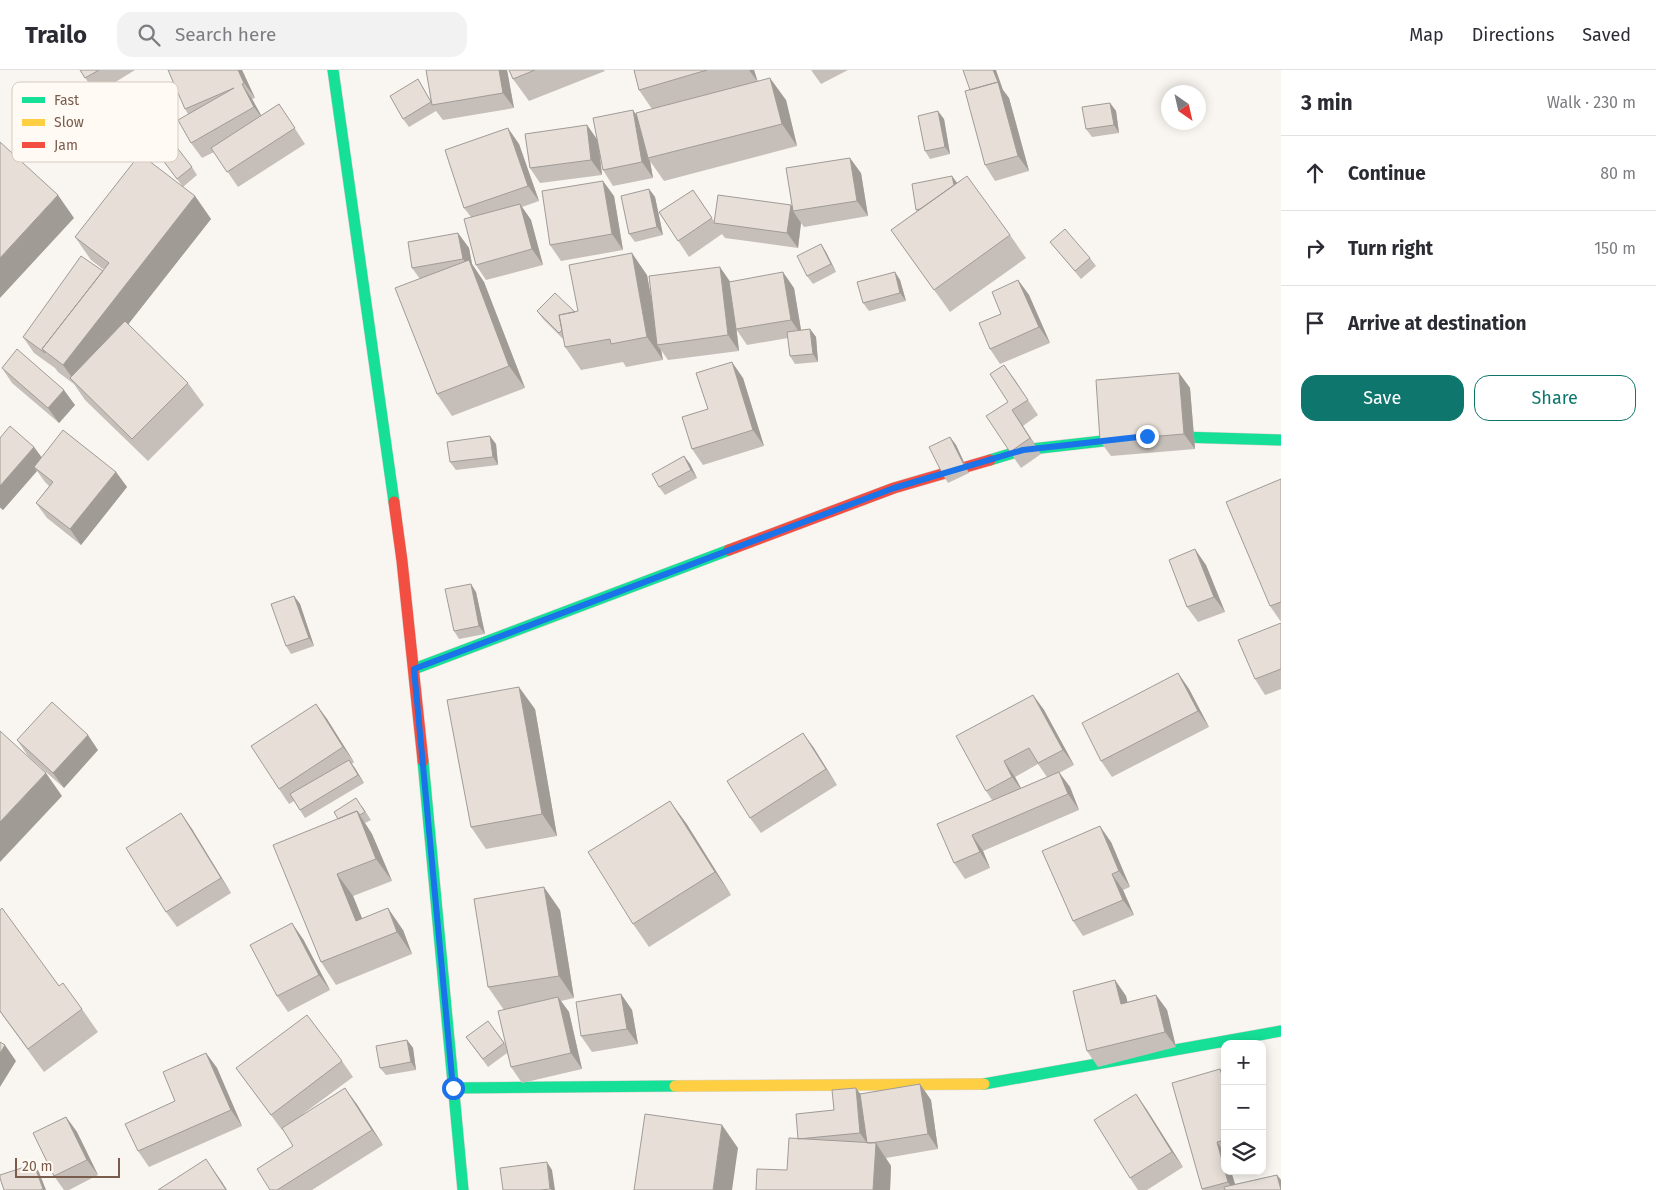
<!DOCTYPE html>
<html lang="en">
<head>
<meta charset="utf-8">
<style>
	:root { --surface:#fff; --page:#f2f2f3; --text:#2b2b33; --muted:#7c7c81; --line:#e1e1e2; --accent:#0f766e }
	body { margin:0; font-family:"Fira Sans",sans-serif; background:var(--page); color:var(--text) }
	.controls { position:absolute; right:15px; bottom:15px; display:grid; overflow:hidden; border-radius:10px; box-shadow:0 2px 12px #0003 }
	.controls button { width:45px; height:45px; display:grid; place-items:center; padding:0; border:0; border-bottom:1px solid var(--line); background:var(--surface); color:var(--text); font:25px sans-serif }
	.compass { position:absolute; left:1161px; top:15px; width:45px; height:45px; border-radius:50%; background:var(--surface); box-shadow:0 2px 12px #0003; rotate:146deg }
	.scale { position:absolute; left:15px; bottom:12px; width:105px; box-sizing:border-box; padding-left:5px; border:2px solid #7a5c4d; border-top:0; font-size:14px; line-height:18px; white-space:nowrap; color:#7a5c4d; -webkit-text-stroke:4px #fffaf3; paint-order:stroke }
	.stop { position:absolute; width:15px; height:15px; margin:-11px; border:4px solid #1a73e8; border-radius:50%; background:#fff }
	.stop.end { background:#1a73e8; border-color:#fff; box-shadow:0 1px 5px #0008 }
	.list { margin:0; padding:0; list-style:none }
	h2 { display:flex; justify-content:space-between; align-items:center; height:65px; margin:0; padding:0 20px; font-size:21px }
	h2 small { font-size:16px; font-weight:400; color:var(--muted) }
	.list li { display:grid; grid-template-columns:32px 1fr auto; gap:15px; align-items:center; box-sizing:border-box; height:75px; padding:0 20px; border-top:1px solid var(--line) }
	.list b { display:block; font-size:19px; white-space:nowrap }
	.list em { font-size:16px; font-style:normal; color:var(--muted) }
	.actions { display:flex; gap:10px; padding:15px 20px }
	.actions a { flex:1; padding:11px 0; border:1px solid var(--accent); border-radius:15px; text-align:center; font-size:18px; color:var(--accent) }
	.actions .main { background:var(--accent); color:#fff }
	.icon { flex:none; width:28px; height:28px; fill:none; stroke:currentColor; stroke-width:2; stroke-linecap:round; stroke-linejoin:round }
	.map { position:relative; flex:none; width:1281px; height:1120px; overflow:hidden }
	header { display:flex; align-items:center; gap:30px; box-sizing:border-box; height:70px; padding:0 25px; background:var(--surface); border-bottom:1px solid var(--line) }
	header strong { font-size:24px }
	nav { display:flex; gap:28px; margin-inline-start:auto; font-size:18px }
	.search { width:350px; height:45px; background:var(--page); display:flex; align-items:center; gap:12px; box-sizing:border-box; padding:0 18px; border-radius:15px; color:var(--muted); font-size:19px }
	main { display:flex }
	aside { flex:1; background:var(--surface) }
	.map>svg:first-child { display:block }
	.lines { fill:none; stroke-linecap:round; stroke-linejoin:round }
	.fast-casing { stroke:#d9d2cb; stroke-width:12 }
	.slow-casing { stroke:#d9d2cb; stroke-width:12 }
	.jam-casing { stroke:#d9d2cb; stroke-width:12 }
	.fast { stroke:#16e098; stroke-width:11 }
	.slow { stroke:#ffcf43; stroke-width:11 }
	.jam { stroke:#f24e42; stroke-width:11 }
	.wall { fill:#c6bfb9; fill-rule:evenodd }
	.shaded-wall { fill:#a19b96 }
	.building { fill:#e6ded7; stroke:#a19b96 }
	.route { stroke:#1a73e8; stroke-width:6 }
	.key { fill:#fffaf3; stroke:#d7cbc1; stroke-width:1 }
	.key-label { font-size:14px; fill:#7a5c4d }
</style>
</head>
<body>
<header>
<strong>Trailo</strong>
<div class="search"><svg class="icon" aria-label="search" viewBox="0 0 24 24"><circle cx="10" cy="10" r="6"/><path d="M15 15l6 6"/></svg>Search here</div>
<nav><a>Map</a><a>Directions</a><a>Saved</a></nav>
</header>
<main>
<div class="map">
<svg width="1281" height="1120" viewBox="0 0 1281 1120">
	<rect width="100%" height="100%" fill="#f9f5f0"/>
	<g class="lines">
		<!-- fast casing -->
		<g class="fast-casing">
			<path id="fast" d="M333,0L394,432
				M990,390L1023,380L1147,366L1281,370
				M414,599L729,480
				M423,691L463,1120
				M984,1014L1281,961
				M453,1018L675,1016"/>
		</g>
		<!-- slow casing -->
		<g class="slow-casing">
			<path id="slow" d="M675,1016L984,1014"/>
		</g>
		<!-- jam casing -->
		<g class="jam-casing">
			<path id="jam" d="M394,432L402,491L423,691
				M729,480L894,418L990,390"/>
		</g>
		<!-- fast -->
		<use href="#fast" class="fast"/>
		<!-- slow -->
		<use href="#slow" class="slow"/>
		<!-- jam -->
		<use href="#jam" class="jam"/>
	</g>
	<!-- wall -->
	<path class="wall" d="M80,0H135L96,24Z
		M168,0H242L255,28L252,29L261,46L279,34L305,74L238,117L214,82L202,88L191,73L188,44L185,39Z
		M426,0H507L514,38L443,50L436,41L409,57L403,49L418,9L431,31Z
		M509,0H604L605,1L529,31L513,9Z
		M634,0H754L757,11L786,30L797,76L664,111L650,91L653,108L613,116L603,100L600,85L602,105L540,113L530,98L587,55L597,69L652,39L639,20Z
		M811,0H848L821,14Z
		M1003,20L1009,28L1029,101L995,111L985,95Z
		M1110,33L1116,41L1119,63L1092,67L1086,59Z
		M944,49L950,84L930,89L925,81Z
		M519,74L539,131L522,137L531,150L543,195L486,210L476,195L471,147L464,138Z
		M156,81L192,97L197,105L183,117Z
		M861,103L868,146L804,157L801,153L798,178L725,168L722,164L689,187L659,142L693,120L714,151L791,135L793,138Z
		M957,113L1010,165L1026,188L950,242L891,160L917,141L916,140Z
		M649,119L655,127L663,165L635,172L629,164Z
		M195,126L211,149L128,254L188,313L204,335L148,391L85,330L74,314L58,302L55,298L34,283L23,267L104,200L91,190L75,167Z
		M614,126L623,180L561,191L550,175Z
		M458,163L469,178L472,194L484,212L525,318L452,346L437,324L420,209L412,198Z
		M1050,172L1090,188L1096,196L1081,209L1056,179Z
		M821,174L826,182L836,202L813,214L807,206Z
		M895,202L900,210L906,231L869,241L863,233Z
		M647,205L651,228L730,212L794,218L801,260L810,259L816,267L818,292L795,294L790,286L788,268L747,275L736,259V255L739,281L668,290L661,280L663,290L626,297L623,292L581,300L565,277L564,270L543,249L537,241H578Z
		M1018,210L1029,225L1050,273L1000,294L990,279L1001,244Z
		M1004,295L1038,345L1023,356L1041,384L1021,398L1010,382L1008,332Z
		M2,298L75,335L59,353L12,313Z
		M1179,303L1190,318L1195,379L1111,386L1100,371Z
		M743,308L764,376L703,395L692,379L708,339Z
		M950,367L956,375L969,403L948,413L943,405Z
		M0,368L34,377L42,388L116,402L127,417L81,475L47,448L36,433L49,416L45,412L37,401L3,440L0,438Z
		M496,374L498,395L456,400L450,392Z
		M684,386L690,394L697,408L665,425L659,417Z
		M1281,409V552L1270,536Z
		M1206,495L1225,542L1198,552L1187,537Z
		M476,522L485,564L459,569L454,561Z
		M294,526L300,534L314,576L291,584L286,576Z
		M1281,553V619L1265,625L1255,609Z
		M1178,603L1189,619L1209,657L1112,707L1101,691Z
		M1033,625L1044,640L1074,695L1059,703L1070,717L1079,740L983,781L990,798L965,809L954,793L992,730L986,721ZM1038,694L1047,707L1021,718L1015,707Z
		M316,634L327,649L354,692L352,694L364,713L305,748L294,731L289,734L279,719Z
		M535,639L557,766L486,779L471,757Z
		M803,663L837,715L761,763L750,748Z
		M17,670L98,680L64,718L28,686Z
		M362,736L371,750L365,753L372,764L392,811L353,826L362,848L403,860L412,884L336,915L321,892L338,749Z
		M181,743L192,759L231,823L177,857L166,842Z
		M686,753L731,825L649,877L633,854Z
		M1111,772L1130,817L1123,820L1134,845L1083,866L1073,851Z
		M0,840L59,916L82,939L98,962L44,1002L0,942Z
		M560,840L574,928L561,931L569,942L582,999L522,1013L511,997L507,983L488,997L466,967L488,951L506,975L504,940L488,917Z
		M303,869L330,920L288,942L277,926Z
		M1115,910L1126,926L1127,932L1156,925L1167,940L1176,977L1098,997L1087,981Z
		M621,924L632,940L638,974L592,982L581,966Z
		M407,970L413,978L416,1000L386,1005L380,998Z
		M206,983L217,998L242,1056L149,1097L138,1081L175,1031Z
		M342,991L353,1007L303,1044L356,1033L383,1075L312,1120H270L293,1076L283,1059L282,1060L236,998Z
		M1225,1006V1101L1235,1114L1277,1105L1281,1110V1120H1202V1119Z
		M920,1014L931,1030L938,1079L886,1088L891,1096L890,1120H756L787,1100L798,1069L834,1040L861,1024Z
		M1136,1024L1147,1040L1183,1097L1147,1120H1138L1130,1108Z
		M66,1047L77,1062L98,1105L69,1120H64L54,1106Z"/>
	<!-- shaded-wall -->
	<path class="shaded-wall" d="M238,0H242L255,28L244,13Z
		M499,0H507L514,38L503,23Z
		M749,0H754L758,12Z
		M993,0H996L1003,20L1009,28L1029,101L1018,86Z
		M770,8L786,30L797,76L782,54Z
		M242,14L252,29L265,52L254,37Z
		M1110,33L1116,41L1119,63L1114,55Z
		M633,40L644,56L648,88L650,91L653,108L642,92Z
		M938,41L944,49L950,84L945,77Z
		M587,55L598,71L602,105L591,90Z
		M508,58L519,74L539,131L528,116Z
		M850,88L861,103L868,146L857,131Z
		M952,106L958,114L957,133Z
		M603,111L614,126L623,180L612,164Z
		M649,119L655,127L663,165L657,157Z
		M58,125L74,148L0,228V188Z
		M195,126L211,149L79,317L63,295Z
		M520,134L531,150L543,195L532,179Z
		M791,135L795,141H793L801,153L798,178L787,163Z
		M458,163L469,178L472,194L484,212L525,318L509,296L473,205L463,189Z
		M821,174L826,182L836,202L831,194Z
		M632,183L647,205L660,274L657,275L661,280L663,290L647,267Z
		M720,197L731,213L739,281L728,265Z
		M783,202L794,218L802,266L791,250Z
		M895,202L900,210L906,231L900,223Z
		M1018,210L1029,225L1050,273L1039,257Z
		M810,259L816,267L818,292L813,284Z
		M732,292L743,308L764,376L753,360Z
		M1004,295L1015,310L1038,345L1028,330Z
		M1179,303L1190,318L1195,379L1184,364Z
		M64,320L75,335L59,353L48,338Z
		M1012,340L1023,356L1041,384L1030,368Z
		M490,366L496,374L498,395L493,387Z
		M950,367L956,375L969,403L964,395Z
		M34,377L45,392L34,397L37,401L3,440L0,437V416Z
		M684,386L690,394L697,408L691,400Z
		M116,402L127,417L81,475L70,459Z
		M1195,479L1206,495L1225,542L1214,527Z
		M471,514L476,522L485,564L479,556Z
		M294,526L300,534L314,576L309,568Z
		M1178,603L1189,619L1209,657L1198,641Z
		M519,617L535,639L557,766L542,744Z
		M1033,625L1044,640L1074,695L1063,680Z
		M316,634L327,649L354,692L343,677Z
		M803,663L814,678L837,715L826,699Z
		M88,665L98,680L64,718L53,703Z
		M349,690L355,698L364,713L358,705Z
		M1004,691L1015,707L1023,722L1012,707Z
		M1059,702L1070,717L1079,740L1068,724Z
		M46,703L62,726L0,792V752Z
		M670,731L686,753L731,825L715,802Z
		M357,741L372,764L392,811L376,789Z
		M181,743L192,759L231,823L221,808Z
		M1100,756L1111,772L1130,817L1119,801Z
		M972,765L983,781L990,798L980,782Z
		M337,804L353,826L372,873L356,851Z
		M1112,804L1123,820L1134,845L1123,830Z
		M544,817L560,840L574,928L559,906Z
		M388,838L403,860L412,884L397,862Z
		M292,853L303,869L330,920L319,905Z
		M1115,910L1126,926L1132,950L1121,934Z
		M621,924L632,940L638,974L627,959Z
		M1156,925L1167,940L1176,977L1165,962Z
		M558,927L569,942L582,999L571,983Z
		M407,970L413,978L416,1000L411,992Z
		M5,975L16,991L0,1017V983Z
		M206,983L217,998L242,1056L231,1040Z
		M1220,999L1225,1006V1015Z
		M920,1014L931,1030L938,1079L928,1064Z
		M345,1018L356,1033L383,1075L372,1060Z
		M856,1018L867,1033L871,1079L860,1063Z
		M1136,1024L1147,1040L1183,1097L1172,1082Z
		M66,1047L77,1062L98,1105L87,1090Z
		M722,1055L738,1078L732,1120H713Z
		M1217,1072L1225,1083V1101Z
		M876,1073L891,1096L890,1120H873Z
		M206,1089L222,1112L227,1120H226Z
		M547,1092L552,1100L555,1120H551L550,1119Z
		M34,1094L39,1102L46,1120H43V1119Z
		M1225,1101H1231L1237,1120H1233L1228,1112Z
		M1277,1105L1281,1110V1120Z"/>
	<!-- building -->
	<path class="building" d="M80,0H99L85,8Z
		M168,0H238L244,13L242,14L254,37L191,73L178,50L234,18L185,39Z
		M426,0H499L503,23L432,35Z
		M509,0H535L513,9Z
		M634,0H707L639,20Z
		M963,0H993L998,12L970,20Z
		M770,8L782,54L648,88L636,43Z
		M418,9L431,32L403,49L390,26Z
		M998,12L1018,86L985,95L965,21Z
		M1110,33L1114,55L1086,59L1082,37Z
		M279,34L295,58L227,102L211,78Z
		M633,40L642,92L603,100L593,48Z
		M938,41L945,77L925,81L918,46Z
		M587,55L591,90L530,98L525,64Z
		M508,58L528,116L464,138L445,80Z
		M165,62L192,97L177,109L150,73Z
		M0,72L58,125L0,188Z
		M140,84L195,126L63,295L42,279L109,193L75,167Z
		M850,88L857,131L793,141L786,98Z
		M952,106L954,115L920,139L916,140L912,114Z
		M967,106L1010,165L934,220L891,160Z
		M603,111L612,164L550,175L542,121Z
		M649,119L657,157L629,164L621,126Z
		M693,120L712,148L678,171L659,142Z
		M718,125L791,135L787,163L714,153Z
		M520,134L532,179L476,195L464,149Z
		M1065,159L1090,188L1075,201L1050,172Z
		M458,163L463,189L412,198L408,172Z
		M821,174L831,194L807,206L797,186Z
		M632,183L647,267L611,274L610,269L565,277L559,245L578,241L569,195Z
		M81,186L103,201L42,279L45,283L23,267Z
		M469,190L509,296L437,324L395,218Z
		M720,197L728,265L657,275L649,206Z
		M783,202L791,250L736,259L729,212Z
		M895,202L900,223L863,233L857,212Z
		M1018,210L1039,257L990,279L979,253L1001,244L992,222Z
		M555,223L575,242L559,245L562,260L559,263L537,241Z
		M125,251L188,313L132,369L70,308Z
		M810,259L813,284L790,286L787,262Z
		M17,279L64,320L48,338L2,298Z
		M732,292L753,360L692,379L682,347L708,339L696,303Z
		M1004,295L1028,330L1012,340L1030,368L1010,382L986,346L1008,332L990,304Z
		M1179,303L1184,364L1100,371L1096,310Z
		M10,356L34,377L0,416V368Z
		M63,360L116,402L70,459L36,433L53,412L34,397Z
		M490,366L493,387L450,392L447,372Z
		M950,367L964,395L943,405L929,377Z
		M684,386L691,400L659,417L652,404Z
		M1281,409V532L1270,536L1226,432Z
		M1195,479L1214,527L1187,537L1169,490Z
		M471,514L479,556L454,561L445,519Z
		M294,526L309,568L286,576L271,534Z
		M1281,553V599L1255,609L1238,570Z
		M1178,603L1198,641L1101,691L1082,653Z
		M519,617L542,744L471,757L447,630Z
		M1033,625L1063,680L1038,693L1029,678L1004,691L1012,707L986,721L956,666Z
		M52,632L88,665L53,703L17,670Z
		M316,634L343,677L279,719L251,676Z
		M0,661L46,703L0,752Z
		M803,663L826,699L750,748L727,711Z
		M349,690L358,705L300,740L290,724Z
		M1059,702L1068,724L972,765L980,782L954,793L937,754Z
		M356,728L365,742L360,745L357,741L338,749L334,742Z
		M670,731L715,802L633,854L588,782Z
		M357,741L376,789L337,804L356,851L388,838L397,862L321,892L273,775Z
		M181,743L221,808L166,842L126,778Z
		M1100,756L1119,801L1112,804L1123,830L1073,851L1042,781Z
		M544,817L559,906L488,917L474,829Z
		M2,838L59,916L63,913L82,939L28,979L0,941V840Z
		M292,853L319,905L277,926L250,875Z
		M1115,910L1121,934L1156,925L1165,962L1087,981L1073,921Z
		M621,924L627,959L581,966L576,932Z
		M558,927L571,983L511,997L498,941Z
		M307,945L342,991L271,1045L236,998Z
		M488,951L504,973L483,989L466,967Z
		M407,970L411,992L380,998L376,976Z
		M0,972L5,975L0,983Z
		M206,983L231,1040L138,1081L125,1054L175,1031L163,1002Z
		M1220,999L1225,1015V1070L1217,1072L1228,1112L1202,1119L1172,1013Z
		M920,1014L928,1064L871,1073H867L860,1024Z
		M345,1018L372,1060L277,1120H270L257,1099L293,1076L282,1058Z
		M856,1018L860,1063L798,1069L796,1044L834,1040L832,1020Z
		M1136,1024L1172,1082L1130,1108L1094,1050Z
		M645,1044L722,1055L713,1120H634Z
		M66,1047L87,1090L54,1106L33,1063Z
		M789,1068L876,1073L873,1120H756L757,1099L787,1100Z
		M206,1089L226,1120H158Z
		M547,1092L550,1119L540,1120H503L500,1098Z
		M34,1094L43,1119L40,1120H4L0,1108V1105Z
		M1277,1105L1281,1120H1225L1224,1117Z"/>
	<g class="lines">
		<!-- route -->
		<path class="route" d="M453,1018L414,599L894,418L1023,380L1147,366"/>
	</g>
	<!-- legend -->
	<rect x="12" y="12" width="166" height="80" rx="8" class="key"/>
	<rect x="22" y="27" width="23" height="6" fill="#16e098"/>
	<rect x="22" y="49" width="23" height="7" fill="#ffcf43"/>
	<rect x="22" y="72" width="23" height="6" fill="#f24e42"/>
	<g class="key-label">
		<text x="54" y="35">Fast</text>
		<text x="54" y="57">Slow</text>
		<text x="54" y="80">Jam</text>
	</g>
</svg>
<div class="controls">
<button>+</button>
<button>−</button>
<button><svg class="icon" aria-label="layers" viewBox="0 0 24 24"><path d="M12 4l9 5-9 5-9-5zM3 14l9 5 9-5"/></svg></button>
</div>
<svg class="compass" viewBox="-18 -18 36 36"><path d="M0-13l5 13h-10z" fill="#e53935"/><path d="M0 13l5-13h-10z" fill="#7c7c81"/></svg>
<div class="scale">20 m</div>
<div class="stop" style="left:453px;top:1018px"></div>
<div class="stop end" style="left:1147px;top:366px"></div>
</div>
<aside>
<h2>3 min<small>Walk · 230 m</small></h2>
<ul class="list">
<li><svg class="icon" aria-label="ahead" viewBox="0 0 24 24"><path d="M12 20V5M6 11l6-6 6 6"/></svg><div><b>Continue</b></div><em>80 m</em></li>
<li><svg class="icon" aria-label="right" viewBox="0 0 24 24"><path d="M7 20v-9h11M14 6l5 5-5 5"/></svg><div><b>Turn right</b></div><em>150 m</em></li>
<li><svg class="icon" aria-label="arrive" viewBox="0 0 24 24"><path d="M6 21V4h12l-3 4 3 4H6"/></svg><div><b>Arrive at destination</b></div></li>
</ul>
<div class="actions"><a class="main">Save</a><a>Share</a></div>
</aside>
</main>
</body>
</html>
